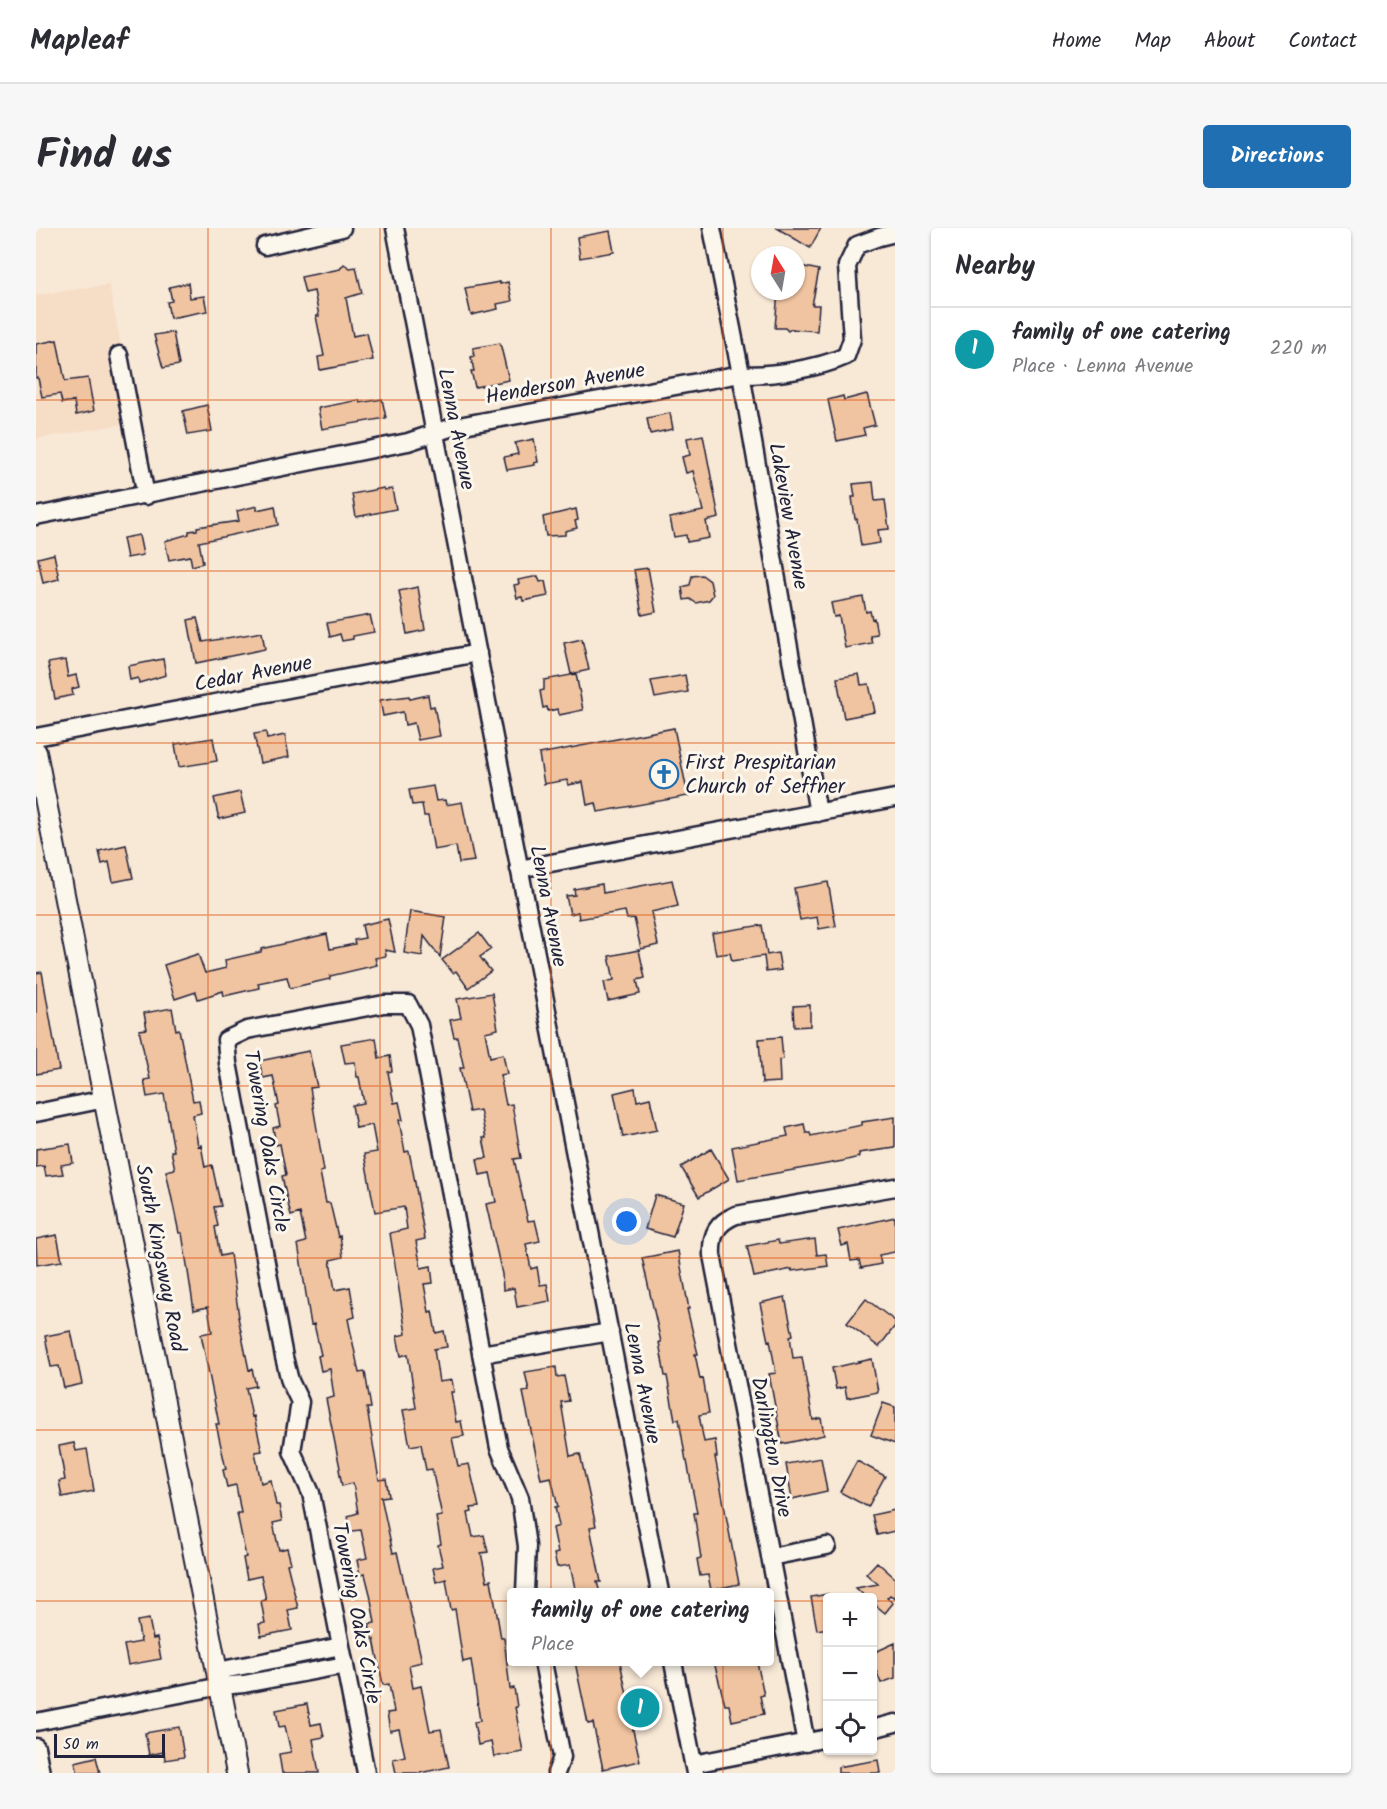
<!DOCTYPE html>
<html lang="en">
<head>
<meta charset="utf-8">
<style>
	:root { --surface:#fff; --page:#f7f7f7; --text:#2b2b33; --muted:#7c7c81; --line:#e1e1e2; --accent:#1f6fb2 }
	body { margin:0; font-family:Kalam,sans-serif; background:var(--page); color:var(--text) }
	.controls { position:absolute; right:18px; bottom:18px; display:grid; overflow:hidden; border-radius:6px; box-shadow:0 2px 4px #0004 }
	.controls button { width:54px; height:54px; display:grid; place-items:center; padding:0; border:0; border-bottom:2px solid var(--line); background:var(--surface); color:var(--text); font:30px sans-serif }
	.compass { position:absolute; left:715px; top:18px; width:54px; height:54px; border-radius:50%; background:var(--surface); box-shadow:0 2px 4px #0004; rotate:349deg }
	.scale { position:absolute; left:18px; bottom:15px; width:111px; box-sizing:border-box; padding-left:6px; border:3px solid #22223b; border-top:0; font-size:16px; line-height:21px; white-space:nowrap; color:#22223b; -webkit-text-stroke:4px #fbf7ec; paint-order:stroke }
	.you { position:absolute; left:591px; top:994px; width:21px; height:21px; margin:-15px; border:4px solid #fff; border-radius:50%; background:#1a73e8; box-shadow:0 0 0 9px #1a73e833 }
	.badge { display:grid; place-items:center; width:39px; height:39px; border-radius:50%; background:var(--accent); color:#fff; font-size:20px; font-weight:700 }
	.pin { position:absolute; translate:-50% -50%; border:3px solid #fff; box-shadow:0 2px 6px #0006 }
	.popup { position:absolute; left:471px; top:1360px; width:267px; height:78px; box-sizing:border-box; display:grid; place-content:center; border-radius:6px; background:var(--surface); filter:drop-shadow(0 2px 4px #0005); font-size:20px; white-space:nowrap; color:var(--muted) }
	.popup b { font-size:22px; color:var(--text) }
	.popup::after { content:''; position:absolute; left:50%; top:100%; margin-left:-12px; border:12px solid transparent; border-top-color:var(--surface) }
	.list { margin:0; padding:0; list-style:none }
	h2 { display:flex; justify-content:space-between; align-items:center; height:78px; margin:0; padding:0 24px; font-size:26px }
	h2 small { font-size:20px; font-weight:400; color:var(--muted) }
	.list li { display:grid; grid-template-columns:39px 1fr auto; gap:18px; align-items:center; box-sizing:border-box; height:84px; padding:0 24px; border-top:2px solid var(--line) }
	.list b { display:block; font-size:22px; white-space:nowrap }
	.list p { margin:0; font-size:20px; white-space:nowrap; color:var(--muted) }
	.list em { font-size:20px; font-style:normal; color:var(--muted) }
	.icon { flex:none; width:33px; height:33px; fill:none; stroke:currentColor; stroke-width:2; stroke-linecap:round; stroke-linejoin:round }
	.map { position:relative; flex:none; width:859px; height:1545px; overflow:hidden; border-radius:6px }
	header { display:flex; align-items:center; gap:36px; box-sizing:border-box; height:84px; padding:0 30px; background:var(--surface); border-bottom:2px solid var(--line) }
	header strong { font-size:28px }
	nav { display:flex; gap:33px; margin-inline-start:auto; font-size:21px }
	.intro { display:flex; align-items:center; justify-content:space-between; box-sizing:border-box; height:144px; padding:0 36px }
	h1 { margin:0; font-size:42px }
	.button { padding:15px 27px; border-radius:6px; background:var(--accent); color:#fff; font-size:21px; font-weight:700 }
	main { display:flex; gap:36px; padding:0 36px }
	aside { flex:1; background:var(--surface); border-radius:6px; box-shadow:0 2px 4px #0004 }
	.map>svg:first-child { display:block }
	.built { fill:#f6ddc6 }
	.building { fill:#f1c4a1; stroke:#22223b; stroke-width:1.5 }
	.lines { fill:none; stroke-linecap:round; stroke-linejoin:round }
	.minor-casing { stroke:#22223b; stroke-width:21 }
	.tertiary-casing { stroke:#22223b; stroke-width:24 }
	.minor { stroke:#fbf7ec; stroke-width:16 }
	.tertiary { stroke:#fbf7ec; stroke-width:20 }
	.grid { fill:none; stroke:#de560e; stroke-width:1.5; stroke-opacity:0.55 }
	.labels { text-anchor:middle; stroke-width:6; stroke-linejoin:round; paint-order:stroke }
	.street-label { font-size:21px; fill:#22223b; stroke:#fbf7ec }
	.poi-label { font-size:21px; fill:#22223b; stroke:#fbf7ec; text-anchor:start }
</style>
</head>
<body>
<header>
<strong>Mapleaf</strong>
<nav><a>Home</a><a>Map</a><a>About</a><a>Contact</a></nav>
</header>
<div class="intro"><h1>Find us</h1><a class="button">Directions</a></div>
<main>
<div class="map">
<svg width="859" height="1545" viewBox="0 0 859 1545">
	<rect width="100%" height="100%" fill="#f8e8d6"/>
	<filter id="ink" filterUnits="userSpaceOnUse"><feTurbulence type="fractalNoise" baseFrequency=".0167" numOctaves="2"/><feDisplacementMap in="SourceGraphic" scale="12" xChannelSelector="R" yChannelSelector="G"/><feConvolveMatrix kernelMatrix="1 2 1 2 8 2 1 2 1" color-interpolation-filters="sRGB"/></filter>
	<g filter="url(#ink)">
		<!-- built -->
		<path class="built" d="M73,57L85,118L74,120L88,196L0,211V67Z"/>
		<!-- building -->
		<path class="building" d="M741,0H785L774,20Z
			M574,3L578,24L544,30L541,9Z
			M308,36L314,40L320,39L326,65L310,70L317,108L331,105L337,132L284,142L282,129L288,128L280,88H283L278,63L269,65L265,49L304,41Z
			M760,37L783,42L776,77H783L781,103L755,101L752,103L749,100H739L742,63H760Z
			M464,54V56L472,54L476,73L461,76L462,81L435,87L429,60Z
			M152,55L154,70L168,68L171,83L134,90L131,74L136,73L133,59Z
			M137,104L143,137L127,140L118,107Z
			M21,112L29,153L52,150L58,183L40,187L38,173L26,175L24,166L6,169L2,150H0V116Z
			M464,115L473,152L439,159L435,143H438L435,129L438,128L437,120Z
			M831,166L839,197L827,200L829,207L801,213L792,172L807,168L808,172Z
			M346,171L350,190L286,201L282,180L323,172L324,175Z
			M171,177L176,203L152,207L147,183Z
			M634,185L637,201L614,206L611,190Z
			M667,207L683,290L670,293L673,310L651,314L650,307L638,309L634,290L667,283L657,243L650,245L646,229L654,227L651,210Z
			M498,211L502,234L498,235L499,237L471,242L468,229L482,226L479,215Z
			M837,254L839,273L849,272L853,301L842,302L844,315L825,318L821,291H819L816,269H819L817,256Z
			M348,260V262L356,261L360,281L320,289L316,266Z
			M221,278V282L239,278L242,297L163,314L167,335L156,338L154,328L133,332L129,313L153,306V303L161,302V299L203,293L201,283Z
			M540,281L542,292L539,293L541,300L529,303V307L510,308L507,289Z
			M103,307L107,327L91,330L87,310Z
			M18,326L23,351L7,355L2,330Z
			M612,340L620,384L606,387L598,342Z
			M666,347L674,353L677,367L673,372L660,375L654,371L648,372L646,359L654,357L656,348Z
			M502,348L504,354L509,353L512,368L487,373L486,369L481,370L478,357L483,356L482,352Z
			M382,359L389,402L371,406L363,363Z
			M827,369L830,384L834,383L836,391L838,390L841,406L834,407L836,415L809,420L803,388L798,389L795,375Z
			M334,387L338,404L317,408V411L306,413L304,406L294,409L291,395Z
			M161,390L167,414L226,404L229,421L160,435L152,392Z
			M546,411L553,442L535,446L528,415Z
			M127,431L130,447L103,455L102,450L94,452L92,438Z
			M29,432L32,449L40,447L43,459L36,461L37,467L19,471L12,435Z
			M540,446L547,482L523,487L522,481L512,483L511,479L507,480L504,463L508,462V452Z
			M823,446L825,457L833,456L839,484L808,490L801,450Z
			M649,447L652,464L619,470L615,453Z
			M392,467L394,479L398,478L404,508L382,512L378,495L369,497L367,484L347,488L344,472L373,468L374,471Z
			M638,500L652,568L562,584L560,575L551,577L547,554L532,557L531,552L508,556L503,526Z
			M230,504L231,511L249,507L253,529L224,535L218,506Z
			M177,510L181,533L143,539L139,516Z
			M397,558L400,573L409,572L410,577L426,574L438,633L423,635L420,618L398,622L392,588H388L386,576L376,577L373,562Z
			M204,564L209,585L183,591L178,570Z
			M90,617L97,650L77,654L73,634L66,636L63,623Z
			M636,652L642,678L615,684L622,717L605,721L598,690L591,691L589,683L543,691L542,684L534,686L530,668L539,667L538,661L566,656L567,665Z
			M792,654L800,698L783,701L781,689L764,692L758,660Z
			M374,683L410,689L404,729L388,708L386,728L368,725Z
			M352,691L359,724L349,722L350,728L339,730L341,737L294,748V751L254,760L251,749L222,755L223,760L188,768L187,763L162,771L160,764L139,771L128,737L162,726L169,745L190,740L189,732L225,724V721L291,706L294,721L319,716L318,712L329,710L326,697Z
			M726,697L731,727L742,725L745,742L730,744L728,728L696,733L694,725L680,727L676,705Z
			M443,705L455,721L444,729L455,743L432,760L420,743L417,745L406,732Z
			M603,722L609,750L601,752L604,766L572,773L568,754L578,752L573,728Z
			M6,744L23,842L0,846V745Z
			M456,765L462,801L449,804L454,829L467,826L471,846L464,847L470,877L476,876L485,930L478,931L492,993L499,992L504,1013L490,1016L495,1041L501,1039L504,1057L511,1056L514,1073L481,1079L478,1060L467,1062L466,1046L450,976L460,974L454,945L444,947L441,931L451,930L447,910H450L444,882L433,884L424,840H428L421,809H418L414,792L425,790L421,771Z
			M774,777V798L758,799L757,778Z
			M136,780L140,802L143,801L157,873L163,872L165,885L157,887L162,918L165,917L169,939L176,937L182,965L185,978L178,979L182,998L179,999L184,1028L194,1026L203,1089H202L213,1142L216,1141L220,1158L210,1160L216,1189L218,1188L226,1223L219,1224L225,1255L235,1252L240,1277H243L246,1293L237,1295L243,1322L251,1320L255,1335L251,1336L262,1380L252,1382L256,1402L225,1408L223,1396L229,1395L225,1373L230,1372L225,1348L211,1351L207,1330L210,1329L201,1285H205L200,1257L191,1259L187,1242L190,1241L180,1196H183L165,1106L176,1104L172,1079L158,1082L146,1005H143L130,943L139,941L135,923H138L128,866L111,869L108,852L114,851L103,802L111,801L108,785Z
			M745,809L747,831L743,832L744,854L726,855L723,811Z
			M340,810L343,830L354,828L356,843L352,844L358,875L363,874L367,892H363L369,924L373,923L378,949L389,1011L380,1013L385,1040L395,1038L397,1055L388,1056L393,1084L396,1083L400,1105L408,1103L411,1119L398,1121L403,1154L416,1152L418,1164H415L420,1194L425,1193L428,1208L416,1210L422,1238L433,1236L443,1279L435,1280L436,1284L432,1285L437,1309L448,1307L452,1324L445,1325L451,1353L455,1352L465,1410H468L474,1461L478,1460L481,1479H479L487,1524L458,1529L455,1514L442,1517L438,1494L444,1493L435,1432L427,1434L419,1381L415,1382L410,1351L400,1354L397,1340L407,1338L402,1317L405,1316L400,1289L406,1288L396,1241L390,1242L385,1216L374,1218L367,1182L380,1180L372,1126L365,1128L361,1108L370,1106L354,1005L371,1001L368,979L339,984L328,926L341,924L336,897L320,900L316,877L328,875L323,849H321L319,834L309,835L305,816Z
			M273,823L281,859L274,860L288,943L284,944L290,975H294L302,1009L304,1008L307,1029L294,1032L299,1062L314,1059L319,1089L312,1091L323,1145L329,1144L335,1180H331L343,1252L350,1251L353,1268L345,1269L357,1325L361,1324L386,1434L373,1437L377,1460L385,1458L394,1503L405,1501L413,1539L384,1545H360L357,1531L369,1528L363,1501L354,1503L351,1485L358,1484L353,1456L347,1457L338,1411H336L333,1396L339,1395L334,1366L329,1346L324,1347L321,1332L331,1330L325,1302L315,1303L312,1288L322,1285L317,1255L306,1258L303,1241L304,1240L290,1171L298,1169L294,1141L285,1143L282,1128L285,1127L278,1096L275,1097L262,1016L270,1014L264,985L255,988L250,967L246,948L250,947L244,916L240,917L237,900L244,898L240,878L243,877L237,848L227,850L223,833Z
			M599,860L601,873L614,870L621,902L587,909L578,865Z
			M859,889V920L823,925V929L807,933L702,952L696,919L752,908L750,900L768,896L770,905H774L775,908L826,897V894Z
			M34,916L37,935L25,937L27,946L10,948L8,938L0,939V921Z
			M675,921L693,951L663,969L645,939Z
			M619,967L648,975L637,1009L609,1001Z
			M859,989V1024L843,1027L845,1036L825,1040L823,1032L815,1033L812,1016L806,1018L802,1002Z
			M21,1007L26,1033L1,1037L0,1011Z
			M779,1011L781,1027L790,1026L792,1038L756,1043V1041L718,1049L711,1018L742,1012L743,1016Z
			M642,1023L653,1081H651L662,1126H659L664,1151L667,1150L673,1185L663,1187L668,1214L679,1212L681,1229H679L703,1356L675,1362L672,1347L664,1348L661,1331L665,1330L658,1285H661L651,1233H650L643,1191L639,1192L631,1148H629L623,1114H625L606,1030Z
			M749,1069L757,1107L754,1108L757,1130L766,1129L777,1192L785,1190L788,1207L746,1216L733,1146L740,1145L734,1112L732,1113L724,1075Z
			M830,1071L859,1093V1098L843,1119L811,1095Z
			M35,1103L46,1156L28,1160L23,1138L15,1139L9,1108Z
			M836,1131L842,1164L811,1170L809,1159L800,1161L796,1140Z
			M520,1139L521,1149L528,1148L533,1173L525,1174L534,1228L544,1226L560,1298L554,1299L565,1354H561L564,1365H540L534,1337L521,1339L518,1326L522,1325L517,1300L523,1298L519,1279H522L515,1249L505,1251L487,1164L493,1163L489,1144Z
			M847,1175L859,1179V1216L835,1207Z
			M38,1215L40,1223L51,1221L58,1263L26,1269L23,1253L29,1252L23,1218Z
			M785,1230L791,1263L756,1271L750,1236Z
			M821,1233L849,1248L832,1279L804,1264Z
			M859,1282V1303L841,1307L836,1287Z
			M841,1334L859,1350V1370L854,1367L851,1370L857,1375L849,1385L837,1375V1370H831L820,1360L842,1356L830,1346Z
			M792,1366V1400L781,1402L775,1369Z
			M113,1391L117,1411L121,1410L125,1431L92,1437L88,1417L105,1414L101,1393Z
			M859,1415V1450L845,1455L837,1435V1425Z
			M539,1434H584L593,1476L607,1473L609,1486L594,1489L604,1533L567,1541L557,1495L552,1496Z
			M678,1434H721L728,1467L724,1468L728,1486L696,1493L693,1477H689Z
			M271,1476L275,1497L285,1495L288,1509L277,1511L283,1545H246L243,1526L255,1524L249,1498L243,1499L240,1482Z
			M143,1499L148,1529L129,1532L128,1524L113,1527L109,1505Z
			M60,1529L64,1545H42L39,1534Z
			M842,1532L844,1545H802V1539Z"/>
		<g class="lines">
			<!-- minor casing -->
			<g class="minor-casing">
				<path id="minor" d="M359,0L624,1364
					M676,0L705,146L782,585
					M229,18L306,0
					M83,127L110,268
					M0,288L372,214L417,199L705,146C733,149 784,140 810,128L816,111L811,38L821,17L843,9L859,5
					M0,509L442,425
					M483,641L859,570
					M0,885L69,871
					M445,1126L574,1104
					M734,1329L791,1318
					M507,1434L526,1529L520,1545
					M637,1434L659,1545
					M182,1443L305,1418
					M0,1494L185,1458L208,1456L309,1437
					M836,1501L859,1495
					M770,1515L676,1027C675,1006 681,995 700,987L859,959
					M0,1519L5,1545
					M657,1536L792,1510
					M330,1545L275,1265L256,1223L264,1174L254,1153L248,1129L192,835L190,812L211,802L348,776H372L383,797L463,1220L484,1270L491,1318L489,1364"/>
			</g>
			<!-- tertiary casing -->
			<g class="tertiary-casing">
				<path id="tertiary" d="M0,524L201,1545"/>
			</g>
			<!-- minor -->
			<use href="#minor" class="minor"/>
			<!-- tertiary -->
			<use href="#tertiary" class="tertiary"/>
		</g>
	</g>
	<!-- grid -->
	<path class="grid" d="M172,0V1545M344,0V1545M515,0V1545M687,0V1545M0,172H859M0,343H859M0,515H859M0,687H859M0,858H859M0,1030H859M0,1202H859M0,1373H792M836,1373H859"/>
	<!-- icons -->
	<defs>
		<g id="church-ring" transform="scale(1.5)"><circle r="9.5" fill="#fbf7ec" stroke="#1f6fb2" stroke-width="1.5"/><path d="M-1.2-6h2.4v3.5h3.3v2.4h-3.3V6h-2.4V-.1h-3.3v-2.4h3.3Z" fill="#1f6fb2"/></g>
	</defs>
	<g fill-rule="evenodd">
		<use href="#church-ring" x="628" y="546"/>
	</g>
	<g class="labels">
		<!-- street labels -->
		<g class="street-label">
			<text transform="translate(529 155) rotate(-10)" y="7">Henderson Avenue</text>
			<text transform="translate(421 201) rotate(79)" y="7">Lenna Avenue</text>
			<text transform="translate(753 288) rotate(80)" y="7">Lakeview Avenue</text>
			<text transform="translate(217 445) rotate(-11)" y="7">Cedar Avenue</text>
			<text transform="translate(513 678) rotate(79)" y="7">Lenna Avenue</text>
			<text transform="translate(231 913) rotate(80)" y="7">Towering Oaks Circle</text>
			<text transform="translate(125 1030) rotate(79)" y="7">South Kingsway Road</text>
			<text transform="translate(607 1155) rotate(79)" y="7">Lenna Avenue</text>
			<text transform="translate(736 1219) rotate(79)" y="7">Darlington Drive</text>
			<text transform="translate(321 1385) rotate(79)" y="7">Towering Oaks Circle</text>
		</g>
		<!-- poi labels -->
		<g class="poi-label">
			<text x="649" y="541">First Prespitarian<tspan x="649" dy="24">Church of Seffner</tspan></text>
		</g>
	</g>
</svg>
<div class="controls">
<button>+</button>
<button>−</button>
<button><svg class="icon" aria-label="locate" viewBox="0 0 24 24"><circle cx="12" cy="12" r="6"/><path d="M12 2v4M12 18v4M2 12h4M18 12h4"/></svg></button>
</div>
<svg class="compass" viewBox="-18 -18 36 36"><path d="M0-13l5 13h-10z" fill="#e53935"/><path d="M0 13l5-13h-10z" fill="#7c7c81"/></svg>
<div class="scale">50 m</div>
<div class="you"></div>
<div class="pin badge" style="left:604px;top:1480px;background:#0f9aa8">1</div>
<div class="popup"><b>family of one catering</b>Place</div>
</div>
<aside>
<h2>Nearby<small></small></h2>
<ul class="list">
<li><span class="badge" style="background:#0f9aa8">1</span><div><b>family of one catering</b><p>Place · Lenna Avenue</p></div><em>220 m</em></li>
</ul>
</aside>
</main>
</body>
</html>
